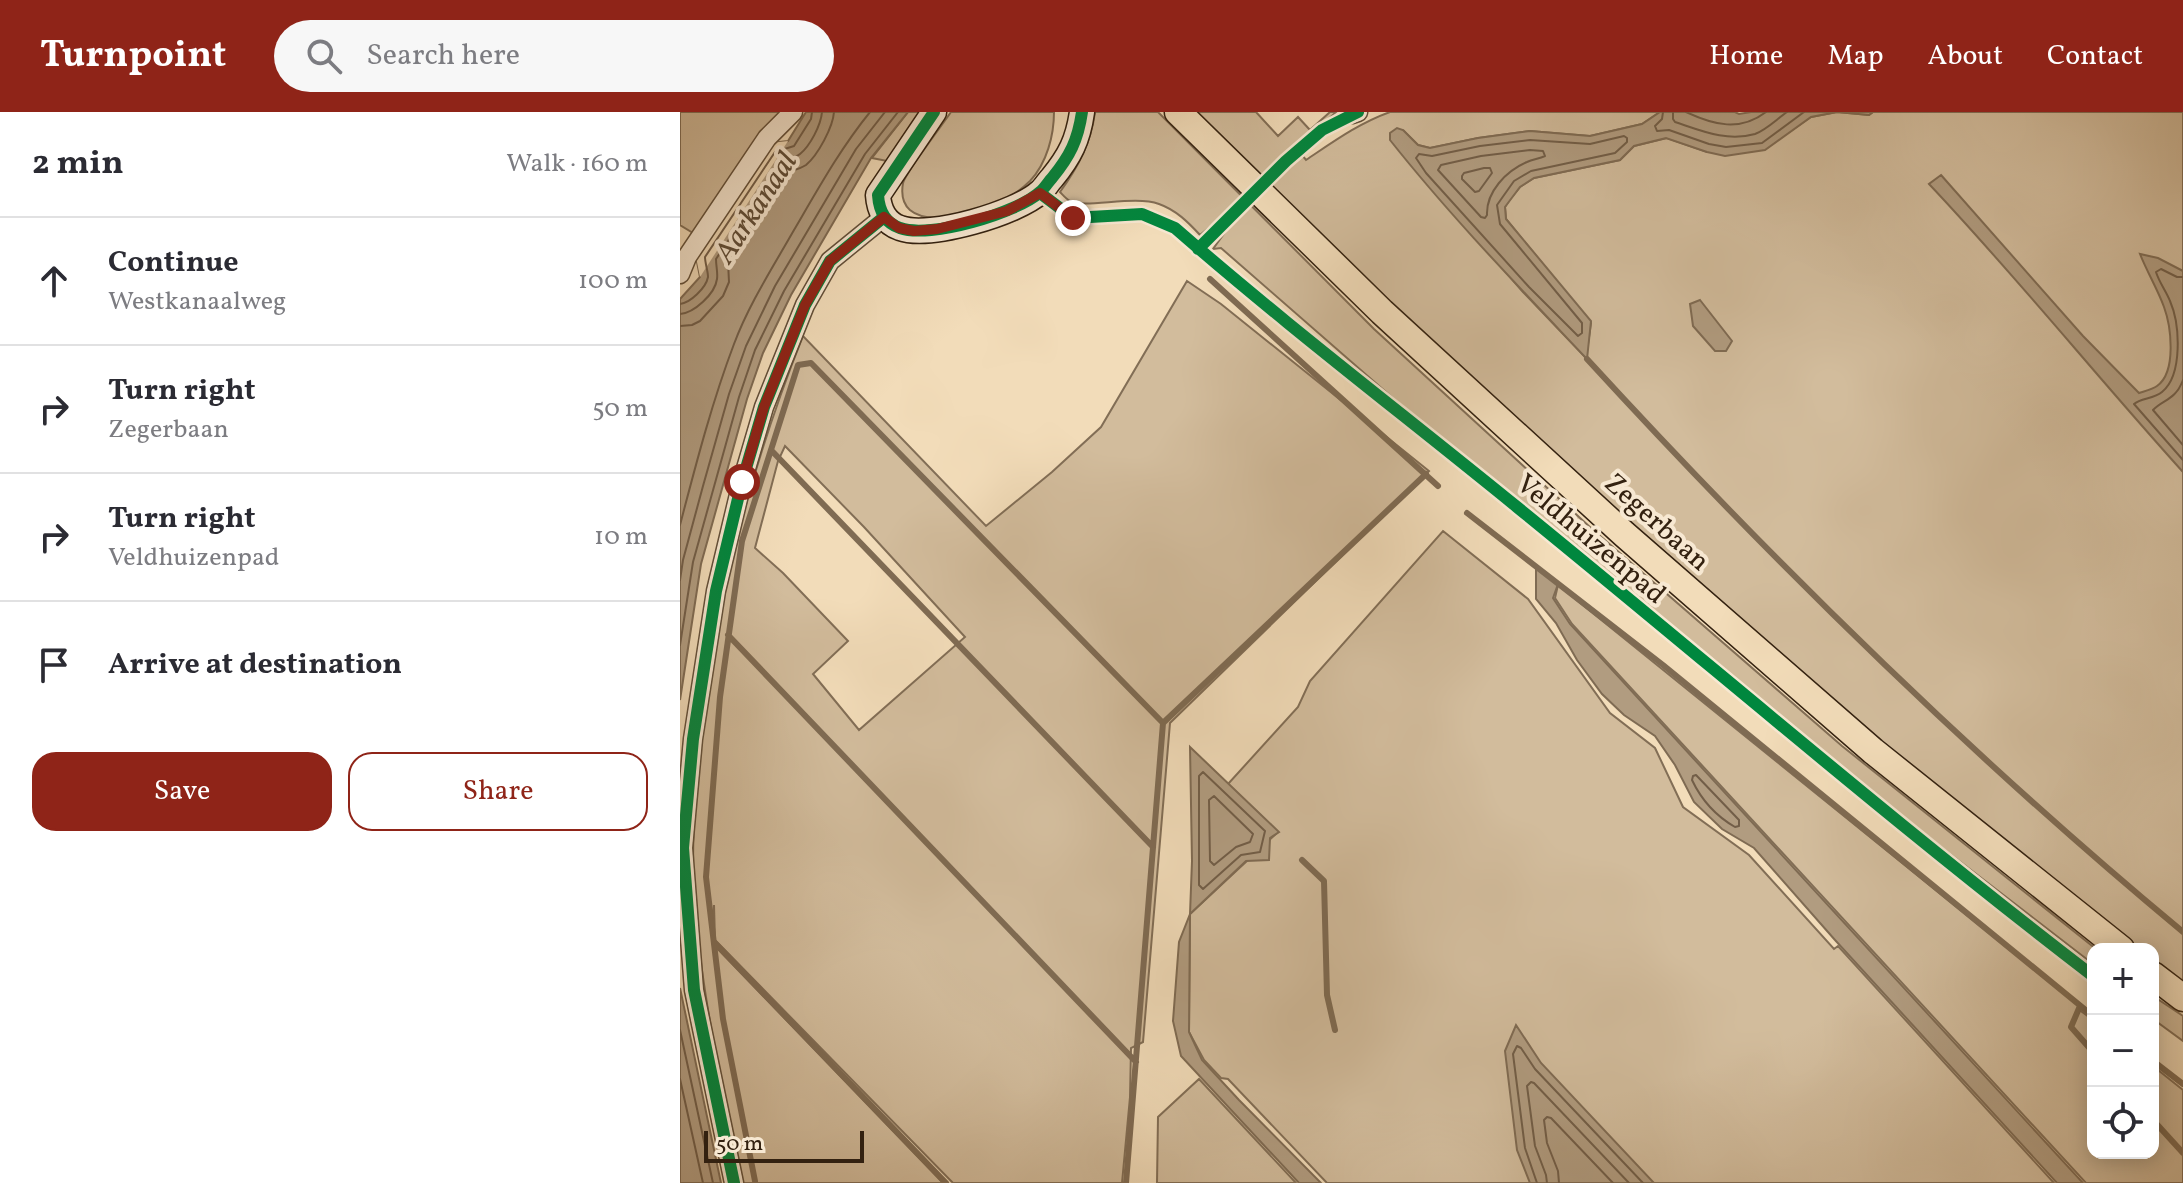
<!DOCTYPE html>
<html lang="en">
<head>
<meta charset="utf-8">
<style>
	:root { --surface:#fff; --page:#f7f7f7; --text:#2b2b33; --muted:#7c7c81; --line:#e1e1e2; --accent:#8f2418 }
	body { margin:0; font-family:Vollkorn,serif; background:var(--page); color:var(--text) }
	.controls { position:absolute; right:24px; bottom:24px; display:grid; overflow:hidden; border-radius:16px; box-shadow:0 4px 20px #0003 }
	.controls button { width:72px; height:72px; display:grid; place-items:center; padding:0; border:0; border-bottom:2px solid var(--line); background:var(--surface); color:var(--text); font:40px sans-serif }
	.scale { position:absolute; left:24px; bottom:20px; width:160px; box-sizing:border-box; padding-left:8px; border:4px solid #332110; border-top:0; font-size:22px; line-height:28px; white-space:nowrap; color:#332110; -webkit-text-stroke:6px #f7e8d2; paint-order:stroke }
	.stop { position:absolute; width:24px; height:24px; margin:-18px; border:6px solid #8f2418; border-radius:50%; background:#fff }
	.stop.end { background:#8f2418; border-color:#fff; box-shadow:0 2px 8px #0008 }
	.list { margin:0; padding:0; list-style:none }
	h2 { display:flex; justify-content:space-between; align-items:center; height:104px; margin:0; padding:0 32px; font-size:34px }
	h2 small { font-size:26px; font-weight:400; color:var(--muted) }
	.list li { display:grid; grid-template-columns:52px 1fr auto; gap:24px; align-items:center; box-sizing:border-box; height:128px; padding:0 32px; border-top:2px solid var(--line) }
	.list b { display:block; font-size:30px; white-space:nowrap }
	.list p { margin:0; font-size:26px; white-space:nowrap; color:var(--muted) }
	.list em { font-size:26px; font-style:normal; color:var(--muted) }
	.actions { display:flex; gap:16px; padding:24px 32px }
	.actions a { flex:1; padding:18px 0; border:2px solid var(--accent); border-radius:24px; text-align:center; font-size:28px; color:var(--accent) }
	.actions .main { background:var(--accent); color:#fff }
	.icon { flex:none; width:44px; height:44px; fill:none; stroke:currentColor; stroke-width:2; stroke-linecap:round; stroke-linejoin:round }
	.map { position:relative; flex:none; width:1503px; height:1071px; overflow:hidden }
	header { display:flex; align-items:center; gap:48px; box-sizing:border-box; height:112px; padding:0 40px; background:var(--accent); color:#fff }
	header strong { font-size:38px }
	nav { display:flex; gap:44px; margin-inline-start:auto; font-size:28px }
	.search { width:560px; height:72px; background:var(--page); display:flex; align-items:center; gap:20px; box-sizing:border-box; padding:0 28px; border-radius:44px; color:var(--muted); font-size:30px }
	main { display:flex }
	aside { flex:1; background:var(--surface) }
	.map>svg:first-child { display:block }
	.green { fill:#d2bc9c; stroke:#826e56; stroke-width:2; fill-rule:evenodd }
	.water { fill:#b19c80; stroke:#7f6b53; stroke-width:2 }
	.pier { fill:#f2dcb9 }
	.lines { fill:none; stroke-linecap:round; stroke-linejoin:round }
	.shore { stroke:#725e48; stroke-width:2 }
	.stream { stroke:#7f6b53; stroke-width:6 }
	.street-casing { stroke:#63503a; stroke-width:21 }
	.secondary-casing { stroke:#332110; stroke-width:27 }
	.primary-casing { stroke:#332110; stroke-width:29 }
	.street { stroke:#f7e8d2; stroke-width:18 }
	.secondary { stroke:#f7e8d2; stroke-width:24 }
	.primary { stroke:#f2dcb9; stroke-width:26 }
	.cycleway-casing { stroke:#f7e8d2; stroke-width:17 }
	.cycleway { stroke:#00873e; stroke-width:12 }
	.route { stroke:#8f2418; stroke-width:10 }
	.labels { text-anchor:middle; stroke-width:8; stroke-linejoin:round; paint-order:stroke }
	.street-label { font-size:28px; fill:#332110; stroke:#f7e8d2 }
	.water-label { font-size:30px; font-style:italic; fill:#5f4c37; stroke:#f7e8d2 }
</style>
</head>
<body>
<header>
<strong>Turnpoint</strong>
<div class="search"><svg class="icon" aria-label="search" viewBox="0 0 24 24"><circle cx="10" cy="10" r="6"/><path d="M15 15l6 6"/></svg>Search here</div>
<nav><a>Home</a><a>Map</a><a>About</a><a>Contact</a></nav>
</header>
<main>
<aside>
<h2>2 min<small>Walk · 160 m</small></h2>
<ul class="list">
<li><svg class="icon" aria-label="ahead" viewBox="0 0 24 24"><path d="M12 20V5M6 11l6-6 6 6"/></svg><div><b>Continue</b><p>Westkanaalweg</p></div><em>100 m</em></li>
<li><svg class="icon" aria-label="right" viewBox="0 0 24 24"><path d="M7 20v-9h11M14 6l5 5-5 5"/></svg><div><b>Turn right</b><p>Zegerbaan</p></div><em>50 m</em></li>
<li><svg class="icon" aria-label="right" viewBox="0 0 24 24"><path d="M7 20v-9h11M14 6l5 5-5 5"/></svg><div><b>Turn right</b><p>Veldhuizenpad</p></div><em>10 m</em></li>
<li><svg class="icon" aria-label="arrive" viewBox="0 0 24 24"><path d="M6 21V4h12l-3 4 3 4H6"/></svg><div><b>Arrive at destination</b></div></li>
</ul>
<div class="actions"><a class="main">Save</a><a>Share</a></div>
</aside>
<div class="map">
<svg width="1503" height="1071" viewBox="0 0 1503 1071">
	<rect width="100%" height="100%" fill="#f2dcb9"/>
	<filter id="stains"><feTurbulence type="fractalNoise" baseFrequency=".0025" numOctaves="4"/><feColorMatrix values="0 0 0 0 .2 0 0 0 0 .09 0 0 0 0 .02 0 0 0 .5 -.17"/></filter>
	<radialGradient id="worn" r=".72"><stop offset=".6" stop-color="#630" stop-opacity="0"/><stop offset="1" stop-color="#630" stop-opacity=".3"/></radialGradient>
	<!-- green -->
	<path class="green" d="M0,0H104L13,121L0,113Z
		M228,0H248L212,50L192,46Z
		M271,0H374C374,23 367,51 350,69C341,78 327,87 315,93C289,104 214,123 223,71C225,61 263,12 271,0Z
		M415,0H478L694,217L911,416L1162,634L1416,837H1413V852L1127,632L714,287L541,136L533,137L551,112L542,105L520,123C508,110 496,98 479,92C454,83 405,97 390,89C386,87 383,83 380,80C398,55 411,31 415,0Z
		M517,0H576L598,24L618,5L630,18L650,0H656L617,37L626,48C653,30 679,11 710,0H980L962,12L910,24L850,19L798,26L750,36L738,33L723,18L803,134L843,180L906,246L911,211L826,107L825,95L830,87L840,75L854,66L940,48L954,34L987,26L1027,40L1109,20L1131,5L1157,0L1189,3L1193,0H1503V872L1473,849V837H1458L1285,699L1126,566L820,296L735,216Z
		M507,169L541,192L749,359L490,611L463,930L451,936L450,985L442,1071H273L35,828L34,793L32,822L40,872L35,834L263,1071H61C46,998 31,925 21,851C18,825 13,799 13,773C11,586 54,397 123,224L306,414L372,360L421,315ZM105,334L184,415L285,525L179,618L133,562L168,529L103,461L75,436L98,349Z
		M763,419L848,487L930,601L975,636L1003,695L1069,743L1154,837L1158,834L1374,1071H647L548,967L541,966L524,948L509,920L510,802L598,720L548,672L618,595L630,569Z
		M878,473L1398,893L1401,899L1413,908V1041H1473V954L1503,978V1071H1406L892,512L875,486Z
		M1473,884L1503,904V929L1473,907Z
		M519,967L616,1071H477L478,1005Z"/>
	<!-- water -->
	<path class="water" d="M126,0H228L191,46L111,183L83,241L67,287L21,452L0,588V187L20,165L16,145L91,31L108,29Z
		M980,0H1055L1059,2L1071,0H1193L1189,3L1157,0L1131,5L1085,38L1045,44L1027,40L986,26L954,34L940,48L854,66L840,75L825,95L826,107L911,209L907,247C840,176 771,105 710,28V21L717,16L723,18L738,33L750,36L798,26L850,19L910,24L962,12Z
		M1261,63L1403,224L1459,281C1465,279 1473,277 1477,274C1497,260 1491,214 1484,195C1478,178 1467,160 1460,142L1478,146L1503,159V360C1417,265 1337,165 1249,72Z
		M1020,188L1052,229L1046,239H1035L1013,214L1010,192Z
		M856,455L878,472L873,486L890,512L1403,1071H1377L1155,828L1074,736L1042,717L1014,690L995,653L975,624L944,603L922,582L897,548L876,511L856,487Z
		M510,635L599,720L590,726L589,748L566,749L510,802L509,920L522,948L559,988L641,1071H619L501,944L493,909L499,830L510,802L512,749Z
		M0,876L41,1071H0Z
		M836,913L861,951L974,1071H850L837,1038L825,939Z"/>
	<!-- pier -->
	<path class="pier" d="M108,29L20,165L16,145L91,31Z"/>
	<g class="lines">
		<!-- shore -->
		<path class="shore" d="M983,0L982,7L975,14L977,19L989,18L1029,32L1046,35L1082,31L1124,0
			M993,0V7L995,10C1022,19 1047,30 1075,22C1086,18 1097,7 1107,0
			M1006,0C1034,13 1060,20 1086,0
			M944,24L947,26V30L935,41L851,59L834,69L817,93L820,112L902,211V221L898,224L849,175L746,61L736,46L739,42L752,44L800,34L850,28L910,32Z
			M850,38L863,39L865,44C859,47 853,47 847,50C826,59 806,80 807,103L805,106L801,105L758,58L761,53L801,44Z
			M804,56H810L812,61L799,79L795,80L782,67V64L784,61Z
			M1503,165H1497L1481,157L1476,160C1479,170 1486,179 1490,189C1500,212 1503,263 1482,280C1474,287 1461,286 1454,292L1503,348
			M0,192C10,191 26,176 28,165C28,159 25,151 25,145L95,40L114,34L131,7L132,0
			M0,202C14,201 35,182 37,167C38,161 36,154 36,147L101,49C107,47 114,47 120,42C130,34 141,13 142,0
			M0,214L12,213L20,209L43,184L49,170L48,150L107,60C114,58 120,57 126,53C138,43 153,15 154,0
			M1503,268C1495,289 1483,287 1473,298L1503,333
			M0,413C16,352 32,290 54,232C69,192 93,155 114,118C138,77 160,37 190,0
			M0,468L3,448L23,374L49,282L66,234L95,174L176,37L205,0
			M0,533L13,450L59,285L75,238L104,179L185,42L218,0
			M523,660L585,719L580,740L561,743L523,777L519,773V664Z
			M1016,663L1059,708V714L1055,715C1036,704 1021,687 1012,668L1013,664Z
			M534,684L573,722L570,730L556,735L534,753L530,749L529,688Z
			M0,918L33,1071
			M0,967L23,1071
			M857,1071L845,1036L833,942L837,934L841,936L855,957L963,1071
			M867,1071L866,1063L855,1034L847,974L851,970L854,971L949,1071
			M879,1071L878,1059L867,1031L864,1008L867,1005L871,1006L933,1071"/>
		<!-- stream -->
		<path class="stream" d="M530,167L758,374
			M907,247C1093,450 1291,644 1503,820
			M91,338L473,735
			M787,401L983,553L1413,904
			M48,523L456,950
			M622,748L644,769L647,883L655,918
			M34,830L266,1071
			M1400,894L1391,915L1413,940
			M1473,949L1503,972
			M1473,1008L1503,1041
			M75,1069L43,907L26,765L40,585L62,429L118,253L131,251L483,611L746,362
			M446,1071L483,611"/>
		<!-- street casing -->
		<g class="street-casing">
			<path id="street" d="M672,2L678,0
				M0,162L7,145L87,26L113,0
				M54,1071L14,878L3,736L13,627L36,479L62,370L84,295L125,193L150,149L204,105"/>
		</g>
		<!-- secondary casing -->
		<g class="secondary-casing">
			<path id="secondary" d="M254,0L198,83C199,98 205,111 220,116C250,127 337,101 360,80C365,76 368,70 372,66C390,44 398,28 402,0"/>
		</g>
		<!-- primary casing -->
		<g class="primary-casing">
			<path id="primary" d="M498,0L702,200L944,422L1193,639L1441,837
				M1473,863L1503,886"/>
		</g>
		<!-- street -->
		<use href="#street" class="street"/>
		<!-- secondary -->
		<use href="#secondary" class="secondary"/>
		<!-- primary -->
		<use href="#primary" class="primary"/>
		<!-- cycleway casing -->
		<g class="cycleway-casing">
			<path id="cycleway" d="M254,0L198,83C199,98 205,111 220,116C250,127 337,101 360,80C365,76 368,70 372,66C390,44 398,28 402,0
				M360,81L393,106L462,102L495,116C606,213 723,302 837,395C1029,551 1216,713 1413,864
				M518,137L606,49L642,18L678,0
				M54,1071L14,878L3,736L13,627L36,479L62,370L84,295L125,193L150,149L204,105"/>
		</g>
		<!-- cycleway -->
		<use href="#cycleway" class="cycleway"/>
	</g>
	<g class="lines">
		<!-- route -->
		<path class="route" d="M62,370L84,295L125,193L150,149L204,105L219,116L234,119L257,117L327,99L360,81L393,106"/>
	</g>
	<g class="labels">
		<!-- street labels -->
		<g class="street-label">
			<text transform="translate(978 409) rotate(42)" y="10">Zegerbaan</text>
			<text transform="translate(912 426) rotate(40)" y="10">Veldhuizenpad</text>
		</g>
		<!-- water labels -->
		<g class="water-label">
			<text transform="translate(75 95) rotate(-57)" y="10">Aarkanaal</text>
		</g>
	</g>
	<rect width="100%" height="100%" filter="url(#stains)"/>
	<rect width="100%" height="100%" fill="url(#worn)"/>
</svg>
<div class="controls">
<button>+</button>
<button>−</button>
<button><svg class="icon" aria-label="locate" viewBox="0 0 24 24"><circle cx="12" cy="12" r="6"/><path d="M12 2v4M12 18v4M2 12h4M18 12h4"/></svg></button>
</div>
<div class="scale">50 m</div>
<div class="stop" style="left:62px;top:370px"></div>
<div class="stop end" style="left:393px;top:106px"></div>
</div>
</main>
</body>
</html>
